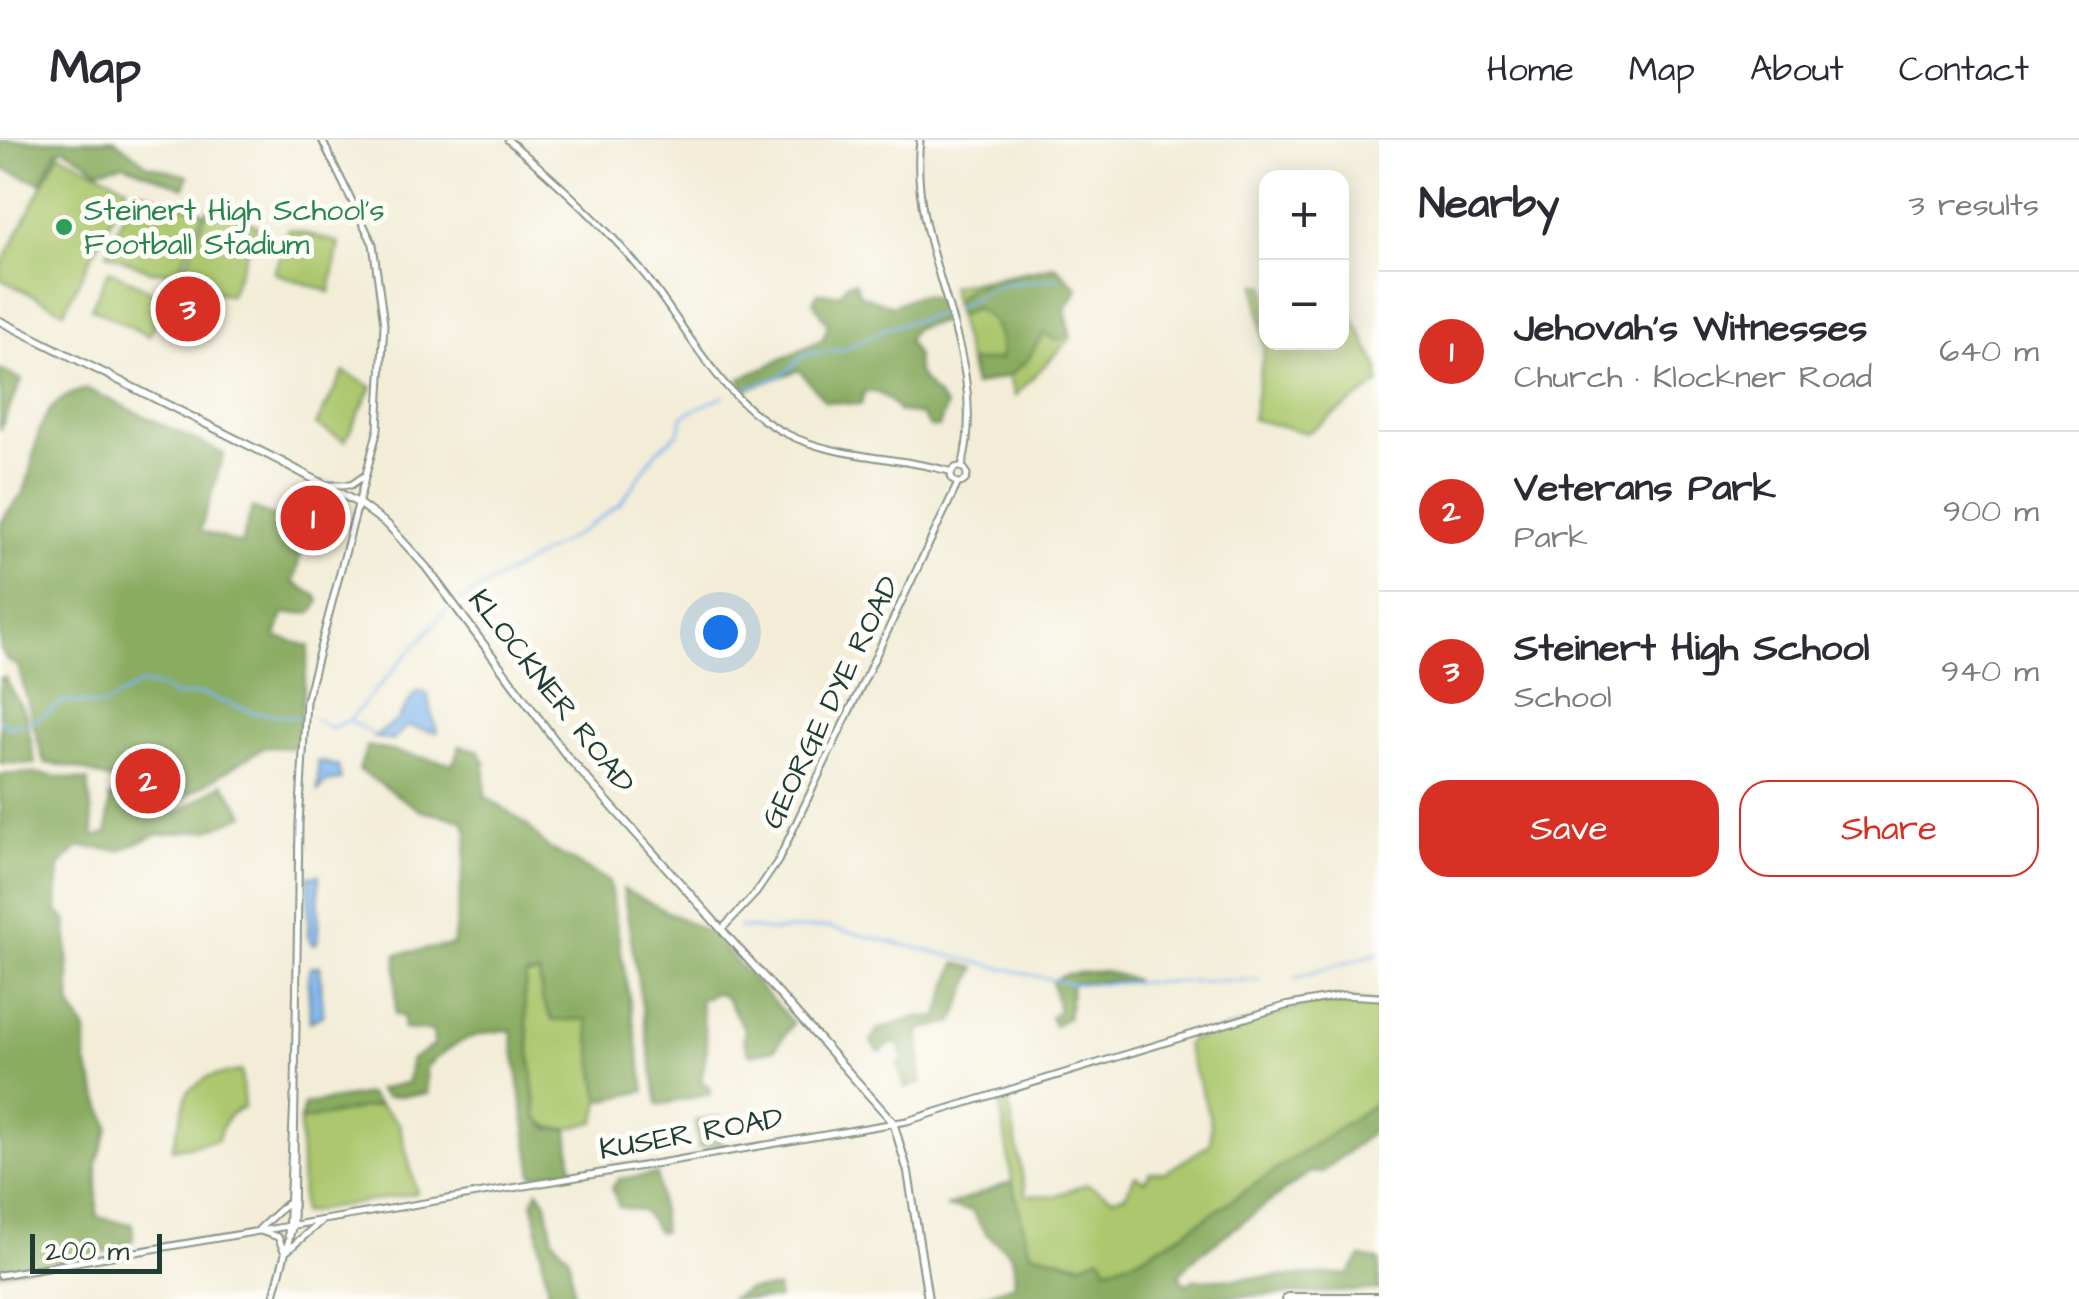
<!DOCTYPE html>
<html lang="en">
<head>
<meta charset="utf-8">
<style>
	:root { --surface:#fff; --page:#f7f7f7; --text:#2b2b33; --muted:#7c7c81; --line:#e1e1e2; --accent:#d93025 }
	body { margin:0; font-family:"Architects Daughter",sans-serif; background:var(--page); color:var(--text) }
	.controls { position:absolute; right:30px; top:30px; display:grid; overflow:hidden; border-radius:20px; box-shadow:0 5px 25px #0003 }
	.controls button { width:90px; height:90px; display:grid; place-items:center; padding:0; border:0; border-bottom:2px solid var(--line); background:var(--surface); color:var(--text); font:50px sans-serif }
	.scale { position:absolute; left:30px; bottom:25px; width:132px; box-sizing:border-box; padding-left:10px; border:5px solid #1f3d34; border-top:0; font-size:28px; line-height:35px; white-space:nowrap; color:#1f3d34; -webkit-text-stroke:8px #fdfcf7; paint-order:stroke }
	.you { position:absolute; left:720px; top:492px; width:35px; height:35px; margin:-25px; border:8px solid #fff; border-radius:50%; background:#1a73e8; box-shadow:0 0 0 15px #1a73e833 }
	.badge { display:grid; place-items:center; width:65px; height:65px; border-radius:50%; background:var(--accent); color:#fff; font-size:32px; font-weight:700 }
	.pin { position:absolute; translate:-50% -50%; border:5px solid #fff; box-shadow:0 2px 10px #0006 }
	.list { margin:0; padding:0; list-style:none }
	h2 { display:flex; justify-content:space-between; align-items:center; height:130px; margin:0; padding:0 40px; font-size:42px }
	h2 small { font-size:32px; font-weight:400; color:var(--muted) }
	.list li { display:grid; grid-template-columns:65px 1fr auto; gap:30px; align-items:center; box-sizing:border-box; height:160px; padding:0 40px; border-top:2px solid var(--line) }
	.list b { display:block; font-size:38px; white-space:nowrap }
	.list p { margin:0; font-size:32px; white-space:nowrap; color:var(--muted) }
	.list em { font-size:32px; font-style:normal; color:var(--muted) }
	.actions { display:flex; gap:20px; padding:30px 40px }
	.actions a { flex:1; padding:22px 0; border:2px solid var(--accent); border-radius:30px; text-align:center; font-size:35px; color:var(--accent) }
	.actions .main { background:var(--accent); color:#fff }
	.map { position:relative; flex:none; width:1379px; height:1159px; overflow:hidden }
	header { display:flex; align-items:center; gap:60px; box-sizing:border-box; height:140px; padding:0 50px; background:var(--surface); border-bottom:2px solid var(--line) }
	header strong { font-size:48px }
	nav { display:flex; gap:55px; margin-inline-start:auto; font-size:35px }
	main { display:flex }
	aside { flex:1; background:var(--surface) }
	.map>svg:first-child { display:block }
	.green { fill:#acc76d; stroke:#668250; stroke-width:2.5 }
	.forest { fill:#89ac60; stroke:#54744a; stroke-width:2.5 }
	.water { fill:#7eb5ed; stroke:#4e7990; stroke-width:2.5 }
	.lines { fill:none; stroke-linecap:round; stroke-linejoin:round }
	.stream { stroke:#7eb5ed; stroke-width:2.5 }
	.tertiary-casing { stroke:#899586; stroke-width:9 }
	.secondary-casing { stroke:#899586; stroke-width:10 }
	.motorway-casing { stroke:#899586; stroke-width:14 }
	.tertiary { stroke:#fff; stroke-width:5 }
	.secondary { stroke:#fff; stroke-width:6 }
	.motorway { stroke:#fff; stroke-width:10 }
	.leisure-dot { fill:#2e9e5b; stroke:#fdfcf7; stroke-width:4 }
	.labels { text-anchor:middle; stroke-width:10; stroke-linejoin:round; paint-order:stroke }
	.leisure-label { font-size:30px; fill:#27864d; stroke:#fdfcf7; text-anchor:start }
	.street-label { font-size:30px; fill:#1f3d34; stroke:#fdfcf7 }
</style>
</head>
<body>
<header>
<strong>Map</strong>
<nav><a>Home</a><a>Map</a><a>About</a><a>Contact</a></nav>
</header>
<main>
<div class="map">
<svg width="1379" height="1159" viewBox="0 0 1379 1159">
	<rect width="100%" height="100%" fill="#fdfcf7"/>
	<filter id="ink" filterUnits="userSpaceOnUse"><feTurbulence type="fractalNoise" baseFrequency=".01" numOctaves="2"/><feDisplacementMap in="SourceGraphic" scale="20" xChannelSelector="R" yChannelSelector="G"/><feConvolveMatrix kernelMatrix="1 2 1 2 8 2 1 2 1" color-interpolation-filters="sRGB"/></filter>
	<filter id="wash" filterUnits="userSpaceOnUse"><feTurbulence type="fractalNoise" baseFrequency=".0048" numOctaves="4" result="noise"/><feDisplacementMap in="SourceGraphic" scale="40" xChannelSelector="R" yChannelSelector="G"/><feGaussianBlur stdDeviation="2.25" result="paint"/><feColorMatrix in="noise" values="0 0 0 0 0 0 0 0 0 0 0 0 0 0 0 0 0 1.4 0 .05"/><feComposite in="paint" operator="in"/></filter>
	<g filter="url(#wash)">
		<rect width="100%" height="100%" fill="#f3edd7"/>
		<!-- green -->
		<path class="green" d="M59,13L127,46L64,171L0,139V128Z
			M140,50L204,72L182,124L171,132L150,131L107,113L132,54Z
			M209,67L233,72L257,86L230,155L204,149L183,134Z
			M289,89L339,103L330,152L274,133Z
			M1055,126L1078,148L1066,168L1071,198L1015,256L1008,236L974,246L950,146Z
			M109,130L168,159L149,196L91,168Z
			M1256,145L1266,146V202H1342V176L1350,172L1379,229V244L1307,293L1252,279L1264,210Z
			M344,232L372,247L345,301L316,285Z
			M539,833L542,859L587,879L600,961L596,981C573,988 555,996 537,977L524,858L526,835Z
			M1356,861L1379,864L1377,962L1183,1093L1137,1119L1108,1129L1030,1112L1016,1067L1000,962L1008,959L1026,1055L1054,1056L1087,1044L1113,1058L1125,1055L1135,1036L1145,1041L1150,1032H1166L1210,1004C1216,972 1192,935 1186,904L1190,900L1310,864Z
			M241,931L244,967C228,973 222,983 218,1000L172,1009L188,951L208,937Z
			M379,965L399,983L417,1053L302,1073L300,981Z"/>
		<!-- forest -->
		<path class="forest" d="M0,0H115L148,25L188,36L184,48L124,24L99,30L64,8L57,11L41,43L0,28Z
			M1055,126L1078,148L1066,168L1069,196L1057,200L1043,194L1027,221L1010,235L974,246L970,222L1000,219C1002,193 997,181 975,168L958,176L953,162L969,147Z
			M855,142L860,155L892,166C911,159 917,150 939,160L945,181L915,188L907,200L917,216C912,240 934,248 946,267L939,287H930L921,275L898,271C891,260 878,249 864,252L861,265L825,261L799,230L744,250L740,239L823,199L828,185L813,161L818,153L839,154L848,143Z
			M0,229L22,240L0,290Z
			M87,249L224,314L200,391L241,404L252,368L292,384L303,403L294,443L317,456L319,462L312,473L283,474L276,497L309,506L297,608L265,607L175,663L77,628L44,623L18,526L8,521L0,510C0,471 0,423 1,385C5,369 22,360 26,346C39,304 33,261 87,249Z
			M4,537L26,575L35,624L0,623V538Z
			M367,606L453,624L460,606L478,610L485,622V656L526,684L547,707L609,741L645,951L600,961L587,879L553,881L542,859L539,834L526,836L524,858L537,977L548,988L568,990L572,1030L533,1035L511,890C475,891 452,903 426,927L427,954L386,957L378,950L408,942L411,920L434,905L433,891L403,889L404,877L395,874L397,814L453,805L468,694L463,680L421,671L359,630Z
			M31,633L88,641L94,697L107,694L110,657L117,655L177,673L223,643L245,675L209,690L156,695L120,710L79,707L59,726L57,770L66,780L71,866L86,891V922L109,987L97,1022V1077L132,1084L133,1100L114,1110L0,1133V635Z
			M623,749L711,794L793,883L775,909L750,915L743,899L745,890L726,858L716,853L700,859L707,907L701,941L710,947L711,954L658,965Z
			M956,823L976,828L953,883L919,890L921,943L905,948L898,925L903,919L899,905L893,903L880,912L871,902L877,890L919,877L938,878Z
			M1104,831L1135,840L1072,843L1068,877L1054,886L1050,877L1058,872L1052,841L1067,834Z
			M368,954L379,965L300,981L304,964Z
			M1379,961V987L1321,1033L1310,1032L1193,1119L1179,1135L1186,1145L1193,1140L1349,1134L1361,1117L1379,1120V1150L1181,1159H972L1014,1144C1017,1106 1004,1112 985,1092C980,1086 976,1078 972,1071L945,1067L1012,1042L1030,1112L1081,1124L1100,1116L1108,1128L1137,1119L1183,1093Z
			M719,977L722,1004L699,1008L695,981Z
			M657,1034L663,1092H658L643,1071L619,1067L612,1048L619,1039Z
			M538,1050L546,1062L553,1098L569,1117L574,1159H549L533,1061Z
			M777,1148L779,1159H729L747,1150Z"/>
		<!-- water -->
		<path class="water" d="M422,551L427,554L437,593L406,586L393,601L373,597L398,580L415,552Z
			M318,621L338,626L341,640L326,642L318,651Z
			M319,735L318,800L314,805L308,797L309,736Z
			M320,826L323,875L310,882L308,834L312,827Z"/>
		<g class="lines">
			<!-- stream -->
			<path class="stream" d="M955,168L999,145L1059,138
				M740,250L781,236L806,214L842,210L890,187L947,172
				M461,460L582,391L621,363L656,312L679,292L684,275L723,256
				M316,579L331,588L349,580L374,595
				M0,580L9,587L36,580L65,561L104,566L140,544L162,548L174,556L201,554L256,573L298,577
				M349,580L447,470
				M738,787L773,791L827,787L1071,844L1259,840
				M1295,838L1379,813"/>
		</g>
	</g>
	<g filter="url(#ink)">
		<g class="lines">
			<!-- tertiary casing -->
			<g class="tertiary-casing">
				<path id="tertiary" d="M508,0C556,41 606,86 645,135C688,190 722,262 787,294C837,319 898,316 952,332
					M920,0C907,113 992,212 962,327
					M951 335a8 8 0 1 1 16 0a8 8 0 1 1-16 0Z
					M328,345H351L364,336
					M723,788L756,753L778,721L958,343
					M259,1089L287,1063
					M260,1091L278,1097L284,1111
					M288,1096L294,955
					M287,1111L320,1082
					M0,1135L907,981L1285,866L1344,855L1379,857
					M273,1159L293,1084L299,684L306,561L378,289L384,184L373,104L322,0"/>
			</g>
			<!-- secondary casing -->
			<g class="secondary-casing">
				<path id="secondary" d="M0,181L282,322L358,363L388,385L426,427L566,615L893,982L908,1032L928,1159"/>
			</g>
			<!-- motorway casing -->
			<g class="motorway-casing">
				<path id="motorway" d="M1288,1159H1379"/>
			</g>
			<!-- tertiary -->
			<use href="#tertiary" class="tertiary"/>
			<!-- secondary -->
			<use href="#secondary" class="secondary"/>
			<!-- motorway -->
			<use href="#motorway" class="motorway"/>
		</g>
	</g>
	<!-- markers -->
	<circle class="leisure-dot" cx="64" cy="87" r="10"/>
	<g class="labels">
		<!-- leisure labels -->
		<g class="leisure-label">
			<text x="84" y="80">Steinert High School's<tspan x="84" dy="34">Football Stadium</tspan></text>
		</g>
		<!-- street labels -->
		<g class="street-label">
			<text transform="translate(552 551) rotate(52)" y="10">KLOCKNER ROAD</text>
			<text transform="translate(830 562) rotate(-64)" y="10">GEORGE DYE ROAD</text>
			<text transform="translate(691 993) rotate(-10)" y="10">KUSER ROAD</text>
		</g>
	</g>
</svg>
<div class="controls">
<button>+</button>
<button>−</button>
</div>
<div class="scale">200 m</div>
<div class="you"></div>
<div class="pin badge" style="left:313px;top:378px">1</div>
<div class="pin badge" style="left:148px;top:641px">2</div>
<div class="pin badge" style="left:188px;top:169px">3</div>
</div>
<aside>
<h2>Nearby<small>3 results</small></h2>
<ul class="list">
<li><span class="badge">1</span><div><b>Jehovah's Witnesses</b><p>Church · Klockner Road</p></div><em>640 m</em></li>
<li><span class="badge">2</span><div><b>Veterans Park</b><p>Park</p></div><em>900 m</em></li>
<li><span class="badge">3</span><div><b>Steinert High School</b><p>School</p></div><em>940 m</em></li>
</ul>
<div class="actions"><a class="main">Save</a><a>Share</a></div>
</aside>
</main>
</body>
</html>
